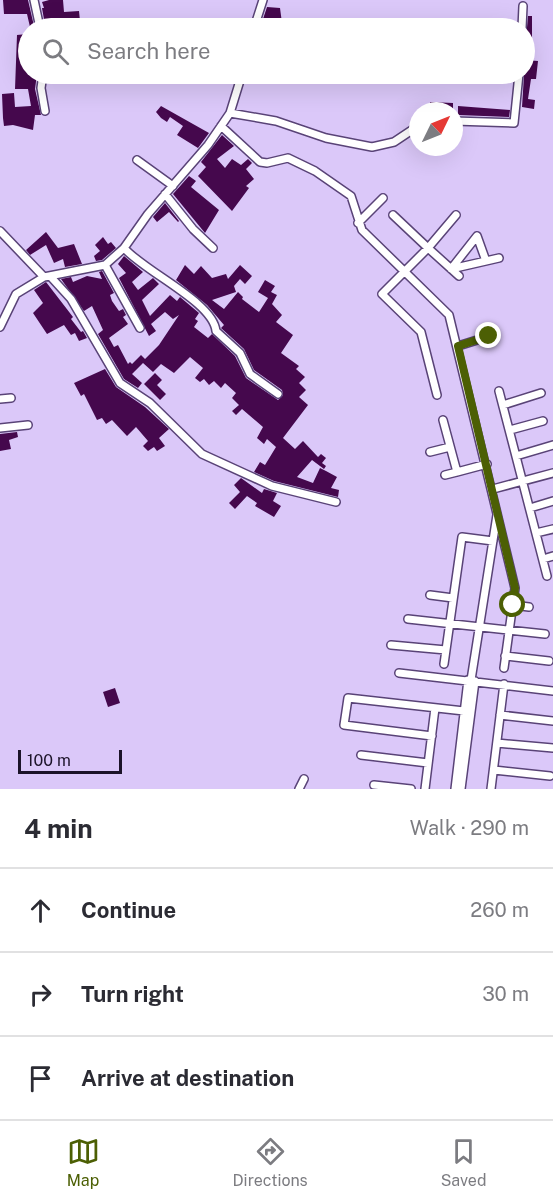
<!DOCTYPE html>
<html lang="en">
<head>
<meta charset="utf-8">
<style>
	:root { --surface:#fff; --page:#f2f2f3; --text:#2b2b33; --muted:#7c7c81; --line:#e1e1e2; --accent:#4c5f04 }
	body { margin:0; font-family:"Public Sans",sans-serif; background:var(--page); color:var(--text) }
	.compass { position:absolute; left:409px; top:102px; width:54px; height:54px; border-radius:50%; background:var(--surface); box-shadow:0 6px 24px #0002; rotate:47deg }
	.scale { position:absolute; left:18px; bottom:15px; width:104px; box-sizing:border-box; padding-left:6px; border:3px solid #1c1329; border-top:0; font-size:16px; line-height:21px; white-space:nowrap; color:#1c1329; -webkit-text-stroke:4px #dbc8f9; paint-order:stroke }
	.stop { position:absolute; width:18px; height:18px; margin:-14px; border:4px solid #4c5f04; border-radius:50%; background:#fff }
	.stop.end { background:#4c5f04; border-color:#fff; box-shadow:0 2px 6px #0008 }
	.list { margin:0; padding:0; list-style:none }
	h2 { display:flex; justify-content:space-between; align-items:center; height:78px; margin:0; padding:0 24px; font-size:26px }
	h2 small { font-size:20px; font-weight:400; color:var(--muted) }
	.list li { display:grid; grid-template-columns:39px 1fr auto; gap:18px; align-items:center; box-sizing:border-box; height:84px; padding:0 24px; border-top:2px solid var(--line) }
	.list b { display:block; font-size:22px; white-space:nowrap }
	.list em { font-size:20px; font-style:normal; color:var(--muted) }
	.icon { flex:none; width:33px; height:33px; fill:none; stroke:currentColor; stroke-width:2; stroke-linecap:round; stroke-linejoin:round }
	.map { position:relative; flex:none; width:553px; height:789px; overflow:hidden }
	.search { position:absolute; background:var(--surface); box-shadow:0 6px 24px #0002; left:18px; right:18px; top:18px; height:66px; display:flex; align-items:center; gap:15px; box-sizing:border-box; padding:0 21px; border-radius:33px; color:var(--muted); font-size:22px }
	.sheet { height:330px; background:var(--surface) }
	nav { display:flex; justify-content:space-around; align-items:center; box-sizing:border-box; height:84px; border-top:2px solid var(--line); background:var(--surface); font-size:16px; color:var(--muted) }
	nav a { display:grid; justify-items:center; gap:3px }
	nav .on { color:var(--accent) }
	.map>svg:first-child { display:block }
	.building { fill:#45084d }
	.lines { fill:none; stroke-linecap:round; stroke-linejoin:round }
	.minor-casing { stroke:#594377; stroke-width:10 }
	.minor { stroke:#fff; stroke-width:7 }
	.route { stroke:#4c5f04; stroke-width:8 }
</style>
</head>
<body>
<div class="map">
<svg width="553" height="789" viewBox="0 0 553 789">
	<rect width="100%" height="100%" fill="#dbc8f9"/>
	<!-- building -->
	<path class="building" d="M3,0H28L34,26L30,27L27,14H4Z
		M49,0H63L64,12L79,11L80,21L63,23V28H49V24L45,25L42,8H44L42,2Z
		M267,7L280,8L282,23L290,21L292,28H260Z
		M528,16H532V50H525Z
		M27,34L28,74H37L35,89L41,115H35L33,130L13,125L4,126L3,118L2,94L14,93L15,107L31,106L28,89H15L17,35Z
		M525,60L538,61L536,79H531L528,99L535,100L534,109L522,107Z
		M430,102L453,103V111H430Z
		M161,106L209,133L198,148L177,135L183,126L170,117L167,122L161,118L156,112Z
		M458,106L510,110L509,117L458,115Z
		M222,135L234,146L217,159L225,168L232,159L241,165L248,159L252,163L246,169L254,179L246,186L249,188L232,211L198,176L206,167L201,162Z
		M189,176L196,181L191,187L219,210L205,233L173,194Z
		M165,203L179,221L178,222L169,212L157,222L153,217Z
		M46,232L58,248L74,244L82,264L65,267L63,259L54,263L46,245L30,255L26,250Z
		M103,237L108,244L111,242L116,248L102,260L96,261L94,256L100,251L95,245Z
		M124,256L143,272L132,282L138,290L153,278L159,284L142,300L150,316L170,295L177,301L180,297L199,313L195,319L198,321L194,327L208,338L212,334L235,356L246,378L278,400L283,395L282,390L254,370L244,349L221,328L224,325L207,305L176,280L185,265L194,274L201,266L212,278L226,274L228,279L240,265L252,276L245,284L240,279L234,286L236,292L212,300L224,309L238,292L243,297L242,299L259,312L268,298L258,292L265,280L275,286L271,292L277,295L272,304L282,315L276,322L293,335L281,353L299,366L296,369L305,377L299,383L306,390L299,397L308,405L283,438L295,449L303,441L318,457L321,454L326,458L322,463L326,466L324,469L312,460L297,477L313,483L320,468L326,471L337,477L331,488L339,490L338,497L274,481L254,472L260,462L265,465L276,447L267,439L264,444L257,438L263,427L242,409L236,415L232,411L239,405L232,398L236,393L225,383L221,388L214,381L209,385L204,379L200,382L195,378L203,368L190,357L174,373L161,364L153,372L143,363L132,374L142,383L138,388L124,379L98,334L103,330L92,306L84,311L61,279L71,277L73,282L87,276L102,279L99,272L102,271L114,293L110,295L112,301L119,311L123,309L126,315L123,317L128,324L109,338L114,347L118,345L128,364L130,362L132,364L141,355L145,359L159,345L179,315L173,319L165,312L151,324L156,331L149,336L119,278L126,273L118,264Z
		M46,282L73,317L71,319L81,332L83,331L87,338L79,341L75,333L71,335L64,325L47,334L33,313L43,303L34,290Z
		M105,369L116,387L145,407L169,429L159,438L165,446L157,451L154,447L148,451L143,446L148,441L136,427L127,436L112,420L106,424L102,418L97,420L84,394L81,396L74,383Z
		M155,373L162,380L157,385L166,394L160,400L144,384Z
		M17,432L18,437L9,440L11,449L0,451V434Z
		M241,478L262,493L264,489L277,493L273,501L281,506L274,517L255,506L257,503L247,496L235,509L229,503L240,492L234,485Z
		M115,688L120,703L108,707L103,692Z"/>
	<g class="lines">
		<!-- minor casing -->
		<g class="minor-casing">
			<path id="minor" d="M34,0L40,28
				M254,28L263,0
				M522,28L523,6
				M43,74L41,88L45,111
				M230,113L276,121L326,138L372,147L394,142L418,126
				M454,121L514,123L519,74
				M221,126L260,162L267,163L288,158L315,171L351,196L362,230L449,315L515,588L504,668
				M137,160L173,186
				M165,194L193,229L213,248
				M393,215L428,248L382,294L421,332L437,395
				M456,215L428,248L459,276
				M358,223L383,198
				M0,231L44,277L105,265L124,248L148,214L208,145L230,113L242,74
				M477,236L486,261L451,269Z
				M124,248C145,272 213,302 216,331L240,353L250,374L278,394
				M486,261L499,258
				M105,265L140,328
				M50,276L71,299L120,383L150,403L202,454L272,486L336,502
				M0,327L16,294L44,277
				M458,346L490,336
				M499,391L547,576
				M0,399L11,398
				M503,405L541,393
				M443,420L457,472L487,464
				M0,428L28,425
				M510,430L543,421
				M430,452L450,447
				M516,456L553,445
				M445,475L457,472
				M493,489L553,473
				M530,508L553,501
				M536,533L553,529
				M543,559L553,556
				M430,595L453,598
				M513,605L529,607
				M408,619L545,634
				M391,645L446,650
				M505,656L549,661
				M444,664L462,537L493,541
				M399,673L553,691
				M471,680L497,515
				M500,715L553,721
				M432,736L344,725L348,698L464,711
				M497,743L553,748
				M361,755L428,763
				M494,770L550,776
				M374,785L411,789
				M299,789L304,779
				M425,789L435,708
				M455,789L468,680
				M461,789L475,681
				M491,789L504,684"/>
		</g>
		<!-- minor -->
		<use href="#minor" class="minor"/>
	</g>
	<g class="lines">
		<!-- route -->
		<path class="route" d="M489,336L458,346L515,588L513,605"/>
	</g>
</svg>
<svg class="compass" viewBox="-18 -18 36 36"><path d="M0-13l5 13h-10z" fill="#e53935"/><path d="M0 13l5-13h-10z" fill="#7c7c81"/></svg>
<div class="scale">100 m</div>
<div class="stop" style="left:513px;top:605px"></div>
<div class="stop end" style="left:489px;top:336px"></div>
<div class="search"><svg class="icon" aria-label="search" viewBox="0 0 24 24"><circle cx="10" cy="10" r="6"/><path d="M15 15l6 6"/></svg>Search here</div>
</div>
<section class="sheet">
<h2>4 min<small>Walk · 290 m</small></h2>
<ul class="list">
<li><svg class="icon" aria-label="ahead" viewBox="0 0 24 24"><path d="M12 20V5M6 11l6-6 6 6"/></svg><div><b>Continue</b></div><em>260 m</em></li>
<li><svg class="icon" aria-label="right" viewBox="0 0 24 24"><path d="M7 20v-9h11M14 6l5 5-5 5"/></svg><div><b>Turn right</b></div><em>30 m</em></li>
<li><svg class="icon" aria-label="arrive" viewBox="0 0 24 24"><path d="M6 21V4h12l-3 4 3 4H6"/></svg><div><b>Arrive at destination</b></div></li>
</ul>
</section>
<nav>
<a class="on"><svg class="icon" aria-label="map" viewBox="0 0 24 24"><path d="M3 6l6-2 6 2 6-2v14l-6 2-6-2-6 2zM9 4v14M15 6v14"/></svg>Map</a>
<a><svg class="icon" aria-label="directions" viewBox="0 0 24 24"><path d="M12 3l9 9-9 9-9-9zM9 14v-3h6M13 9l2 2-2 2"/></svg>Directions</a>
<a><svg class="icon" aria-label="saved" viewBox="0 0 24 24"><path d="M7 4h10v16l-5-4-5 4z"/></svg>Saved</a>
</nav>
</body>
</html>
